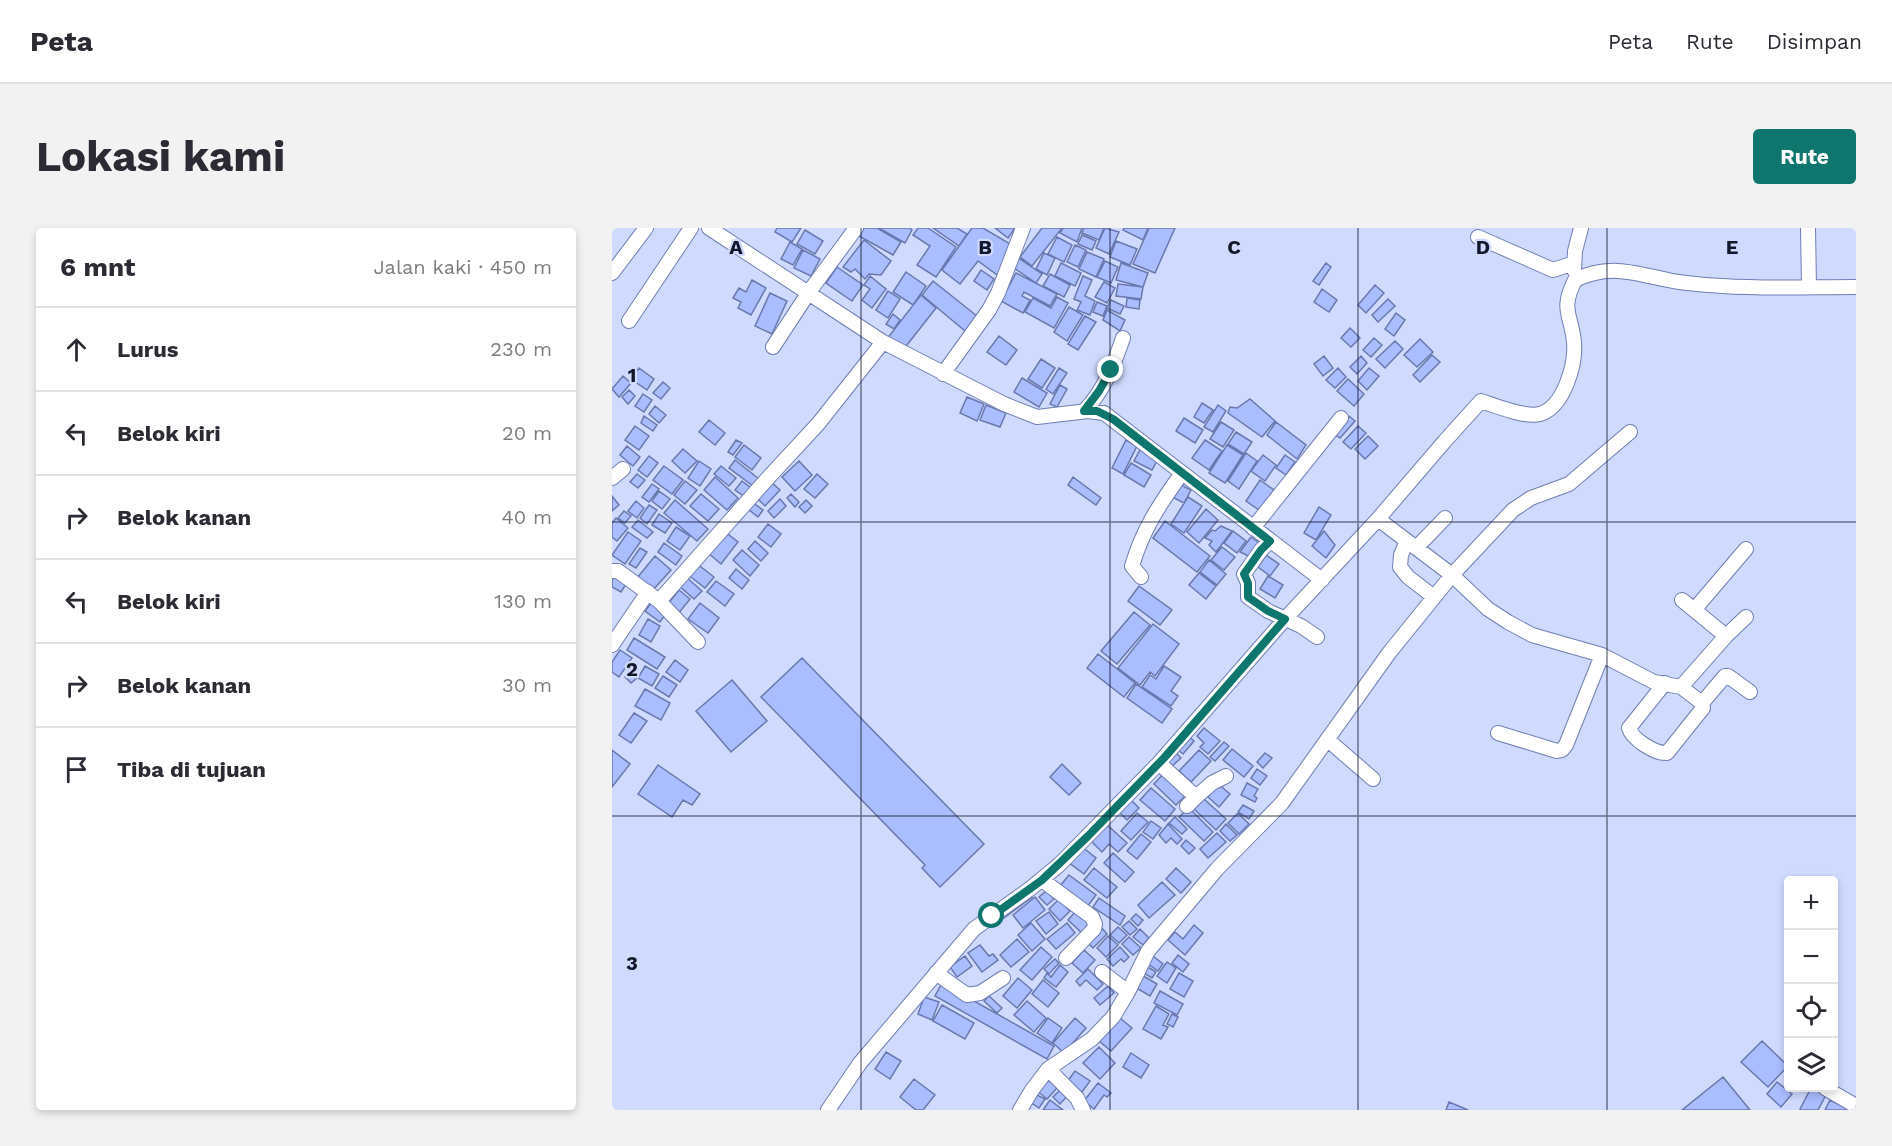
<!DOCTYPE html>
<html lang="id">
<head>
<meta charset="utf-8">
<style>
	:root { --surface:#fff; --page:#f2f2f3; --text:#2b2b33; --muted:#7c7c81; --line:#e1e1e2; --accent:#0f766e }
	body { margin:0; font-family:"Work Sans",sans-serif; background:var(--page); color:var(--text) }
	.controls { position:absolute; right:18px; bottom:18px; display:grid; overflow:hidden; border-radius:6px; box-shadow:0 3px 9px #0003 }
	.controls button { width:54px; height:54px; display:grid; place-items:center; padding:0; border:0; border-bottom:2px solid var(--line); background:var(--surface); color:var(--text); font:30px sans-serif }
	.stop { position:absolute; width:18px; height:18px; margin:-14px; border:4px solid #0f766e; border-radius:50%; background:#fff }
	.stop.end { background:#0f766e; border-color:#fff; box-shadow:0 2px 6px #0008 }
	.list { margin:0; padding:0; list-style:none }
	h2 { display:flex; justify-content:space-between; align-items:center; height:78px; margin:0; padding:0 24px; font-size:26px }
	h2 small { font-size:20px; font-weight:400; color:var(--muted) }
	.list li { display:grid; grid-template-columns:39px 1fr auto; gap:18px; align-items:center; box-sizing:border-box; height:84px; padding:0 24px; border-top:2px solid var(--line) }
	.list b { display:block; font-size:22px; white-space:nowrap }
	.list em { font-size:20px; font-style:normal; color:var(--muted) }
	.icon { flex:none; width:33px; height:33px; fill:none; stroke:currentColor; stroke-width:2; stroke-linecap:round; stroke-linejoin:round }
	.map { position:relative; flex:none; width:1244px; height:882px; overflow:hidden; border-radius:6px }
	header { display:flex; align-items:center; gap:36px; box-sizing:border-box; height:84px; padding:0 30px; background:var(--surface); border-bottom:2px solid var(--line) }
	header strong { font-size:28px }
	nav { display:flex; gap:33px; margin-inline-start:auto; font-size:21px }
	.intro { display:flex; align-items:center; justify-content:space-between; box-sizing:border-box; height:144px; padding:0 36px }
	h1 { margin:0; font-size:42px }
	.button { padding:15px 27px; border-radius:6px; background:var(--accent); color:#fff; font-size:21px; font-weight:700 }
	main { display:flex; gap:36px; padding:0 36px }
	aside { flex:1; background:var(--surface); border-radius:6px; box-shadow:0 3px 9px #0003 }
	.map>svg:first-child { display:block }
	.building { fill:#aabdfe; stroke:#6978ae; stroke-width:1.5 }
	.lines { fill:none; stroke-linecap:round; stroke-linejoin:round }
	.street-casing { stroke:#6f7eb4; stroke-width:16 }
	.street { stroke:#fff; stroke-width:14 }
	.route { stroke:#0f766e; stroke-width:8 }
	.grid { fill:none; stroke:#12172c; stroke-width:1.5; stroke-opacity:0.55 }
	.grid-label { font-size:20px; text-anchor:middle; font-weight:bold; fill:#12172c; stroke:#cfdafe; stroke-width:4.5; stroke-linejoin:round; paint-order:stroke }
</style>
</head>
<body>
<header>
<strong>Peta</strong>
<nav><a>Peta</a><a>Rute</a><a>Disimpan</a></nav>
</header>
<div class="intro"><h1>Lokasi kami</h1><a class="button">Rute</a></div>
<main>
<aside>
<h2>6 mnt<small>Jalan kaki · 450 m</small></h2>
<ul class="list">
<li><svg class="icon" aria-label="ahead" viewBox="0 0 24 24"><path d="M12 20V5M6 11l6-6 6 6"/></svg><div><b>Lurus</b></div><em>230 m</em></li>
<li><svg class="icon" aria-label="left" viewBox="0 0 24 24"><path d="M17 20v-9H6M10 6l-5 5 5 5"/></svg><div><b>Belok kiri</b></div><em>20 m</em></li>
<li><svg class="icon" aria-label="right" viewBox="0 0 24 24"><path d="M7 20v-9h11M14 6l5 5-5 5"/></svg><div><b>Belok kanan</b></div><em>40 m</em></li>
<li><svg class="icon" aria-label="left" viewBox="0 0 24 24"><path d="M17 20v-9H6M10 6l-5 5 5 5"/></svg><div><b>Belok kiri</b></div><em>130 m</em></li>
<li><svg class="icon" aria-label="right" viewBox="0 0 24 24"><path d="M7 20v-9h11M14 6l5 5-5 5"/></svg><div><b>Belok kanan</b></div><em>30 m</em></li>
<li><svg class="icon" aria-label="arrive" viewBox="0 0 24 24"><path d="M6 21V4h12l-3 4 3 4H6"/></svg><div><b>Tiba di tujuan</b></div></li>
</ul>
</aside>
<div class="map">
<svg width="1244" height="882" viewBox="0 0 1244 882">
	<rect width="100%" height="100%" fill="#cfdafe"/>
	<!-- building -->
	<path class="building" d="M165,0H189L180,14L163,4Z
		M252,0H265L289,14L281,27L247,8Z
		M267,0H298L300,2L293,15Z
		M306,0H316L344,19L324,49L305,37L318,18L301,7Z
		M321,0H345L355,6L347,18Z
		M360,0H371L400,17L388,49L366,33L348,56L330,42Z
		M383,0H403L396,10Z
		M430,0H450L420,38L408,29Z
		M451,0H470L465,14L448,5Z
		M472,0H492L487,12L470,5Z
		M493,0L507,4L497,26L484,20Z
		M512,0H536L531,12L511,2Z
		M537,0H563L543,45L521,36Z
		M193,2L211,13L203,26L185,16Z
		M470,7L484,13L480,22L466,16Z
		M445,9L460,17L452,34L436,26Z
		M252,12L279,33L269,47L257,46L253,51L243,41L239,44L231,39Z
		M504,13L525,21L518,37L498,29Z
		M178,14L190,21L181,37L169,31Z
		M463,17L474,22L466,39L455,34Z
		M191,22L208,31L199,48L182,40Z
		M475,24L492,31L484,49L467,41Z
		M432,25L443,30L435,47L424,41Z
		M405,29L430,46L424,55L399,38Z
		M493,33L506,39L499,55L485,49Z
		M449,35L469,45L463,58L443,48Z
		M509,35L536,45L531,59L504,52Z
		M714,35L719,39L707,57L701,53Z
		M225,39L251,57L240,73L214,55Z
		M369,42L382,51L375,62L362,53Z
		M294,44L314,58L301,77L281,64Z
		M404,45L445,66L438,78L412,64L410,68L418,72L411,85L389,73Z
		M438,46L458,57L452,69L431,58Z
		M258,48L274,61L260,80L250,72L258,61L252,57Z
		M471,48L480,52L473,68L483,73L478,87L465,82L469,74L462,71Z
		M140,52L154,60L139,87L126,80L129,74L121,70L127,60L134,64Z
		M321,53L365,88L353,103L310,67Z
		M492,54L503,60L495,75L483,69Z
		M506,56L531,59L529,71L504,68Z
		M763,57L772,65L754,85L746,77Z
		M710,61L725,72L717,84L702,74Z
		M276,63L288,71L276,90L264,82Z
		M158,65L175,73L160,106L143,98Z
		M309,67L324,80L291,122L274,112Z
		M445,69L456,75L442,100L413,84L421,70L439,80Z
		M515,70L528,72L527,81L514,79Z
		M776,71L783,78L766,94L760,87Z
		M499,72L512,78L508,86L495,80Z
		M485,74L495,78L491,88L481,84Z
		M457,79L471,87L455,113L442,104Z
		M495,82L513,92L508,103L491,92Z
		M784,85L793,92L782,108L773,101Z
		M281,86L288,92L282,101L274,96Z
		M473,88L484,94L466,122L456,116Z
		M738,100L748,110L739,119L729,110Z
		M387,108L405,122L394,137L375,124Z
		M762,110L770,117L759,129L751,122Z
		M808,111L821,124L805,139L792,127Z
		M783,113L791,121L773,140L764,131Z
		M820,127L828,134L808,154L801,147Z
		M712,128L721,140L711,148L702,136Z
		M749,128L755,135L745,146L738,139Z
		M429,131L443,140L430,160L416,151Z
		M27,140L42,151L35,162L19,151Z
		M447,140L455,145L441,166L434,161Z
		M726,140L734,149L723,160L714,152Z
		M757,140L767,148L755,162L746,153Z
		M11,148L19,155L7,169L0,161Z
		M410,150L435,165L427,179L402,164Z
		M736,151L752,166L742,178L725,163Z
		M51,154L58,160L49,171L41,165Z
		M448,157L455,161L445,179L438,176Z
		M17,162L23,168L16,176L10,169Z
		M31,166L40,172L32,184L23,178Z
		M355,169L372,176L365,193L348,185Z
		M638,171L663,193L650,209L616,185L618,179L625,180Z
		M590,175L601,182L592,195L582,189Z
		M374,177L394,185L388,199L368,192Z
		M606,177L614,183L601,204L592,199Z
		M43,178L54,187L47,195L37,186Z
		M32,188L45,197L41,203L29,195Z
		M737,188L743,193L728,210L722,206Z
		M572,190L591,202L583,215L564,203Z
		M97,192L113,205L103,217L87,204Z
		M609,194L622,202L611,219L598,211Z
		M664,194L694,217L685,231L655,207Z
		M23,198L37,208L27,222L13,212Z
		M746,198L754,205L739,221L731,214Z
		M624,204L640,214L632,226L616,216Z
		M756,208L766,218L753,231L743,221Z
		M124,212L130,215L121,227L116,224Z
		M514,212L525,218L511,246L500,240Z
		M593,212L610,223L597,242L580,230Z
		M132,217L149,230L140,242L123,229Z
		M615,217L631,227L613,255L597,245Z
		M15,218L28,229L21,238L8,227Z
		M529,220L547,229L540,242L522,233Z
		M71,221L85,233L73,245L60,233Z
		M634,225L645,233L627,261L616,253Z
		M651,227L664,237L653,253L639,243Z
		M673,227L683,234L674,247L664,240Z
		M37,228L46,235L35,249L26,242Z
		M123,232L147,251L141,258L117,240Z
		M87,233L99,241L88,258L76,250Z
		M187,233L200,247L183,263L170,249Z
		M519,235L539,247L532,259L512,247Z
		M52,238L71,252L60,266L41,252Z
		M109,238L124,250L117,258L102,246Z
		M25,246L33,252L26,260L18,254Z
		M205,246L216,256L203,270L192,261Z
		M103,249L126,270L115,282L92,262Z
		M461,249L489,270L484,277L456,257Z
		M157,252L168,262L153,278L143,268Z
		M648,252L662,262L647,282L634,273Z
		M73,253L85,262L73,276L62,267Z
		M130,253L139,260L133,269L123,262Z
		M40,256L47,261L37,274L30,269Z
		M567,256L579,262L572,275L560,269Z
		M47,263L58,271L50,281L40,273Z
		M89,266L107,281L96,293L78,278Z
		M179,266L187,274L183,279L175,270Z
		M0,268L7,277L0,283Z
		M576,269L590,278L572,305L559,296Z
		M168,271L174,278L162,290L156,283Z
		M63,272L96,301L85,313L52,285Z
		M137,272L151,282L146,289L132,278Z
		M194,272L200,278L193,285L187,279Z
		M24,273L32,280L25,290L16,283Z
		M37,277L45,282L35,296L28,290Z
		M707,279L719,287L704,312L692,305Z
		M594,281L606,292L587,315L575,304Z
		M12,283L19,288L13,295L6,290Z
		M47,286L60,295L53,305L40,297Z
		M4,290L16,300L5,313L0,309V295Z
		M26,292L41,304L35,310L20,299Z
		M553,293L598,328L585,344L541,310Z
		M156,296L169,306L159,319L146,309Z
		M609,298L620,303L604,324L597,317L600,313L593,310L600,302L603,303Z
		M64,299L78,308L68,322L55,313Z
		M112,303L126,314L109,336L95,324Z
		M621,303L634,313L625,325L612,315Z
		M712,303L723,317L714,330L700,318Z
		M16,304L29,313L13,336L0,327Z
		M639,309L650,317L641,330L628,324Z
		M143,313L156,325L149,333L136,321Z
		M52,315L70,328L64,337L46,324Z
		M610,319L623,329L612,342L599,332Z
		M28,320L35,324L24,340L17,336Z
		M130,322L147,337L138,348L121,332Z
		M654,327L667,336L658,348L646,339Z
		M43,328L59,342L40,363L25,350Z
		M597,332L614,346L605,357L588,344Z
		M84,335L102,349L93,360L75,346Z
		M124,341L137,352L130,361L117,350Z
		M4,345L16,353L9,364L0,359V352Z
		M587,345L604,358L594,371L577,357Z
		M656,348L671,357L663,370L648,361Z
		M74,349L90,363L82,371L66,357Z
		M104,353L122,366L113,378L95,364Z
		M527,358L560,382L548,397L516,373Z
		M67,362L78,371L66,386L55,377Z
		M40,374L55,384L48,394L33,383Z
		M88,375L107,390L96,405L76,391Z
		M522,384L538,397L505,436L489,423Z
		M36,391L48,398L39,414L27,407Z
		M541,396L567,416L543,448L538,444L528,457L506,440Z
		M22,410L53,429L45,441L15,422Z
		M8,422L20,430L7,449L0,444V434Z
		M486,426L523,455L512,469L475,440Z
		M190,430L372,616L328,659L310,640L313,637L149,469Z
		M63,432L76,442L68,454L54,444Z
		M33,438L47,446L40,458L26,450Z
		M552,438L569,449L559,463L566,468L559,478L530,459L538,447L544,451Z
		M18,444L24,451L19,455L13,449Z
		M51,448L65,457L57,469L43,460Z
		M120,452L155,493L119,524L84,483Z
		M524,456L560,481L550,495L515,470Z
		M33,461L58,475L49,492L23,478Z
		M22,485L35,493L19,515L7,507Z
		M592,500L608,513L596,526L588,519L592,515L585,508Z
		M575,507L582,513L571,526L564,520Z
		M612,514L617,518L603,533L598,529Z
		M620,521L641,538L632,549L611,532Z
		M0,522L18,536L0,559Z
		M561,522L569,530L559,539L552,532Z
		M587,522L599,533L579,554L567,543Z
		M653,525L660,530L651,540L645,534Z
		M450,536L469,555L457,567L438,549Z
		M46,537L88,566L80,577L71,572L60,589L26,566Z
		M645,541L655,548L648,557L639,550Z
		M553,544L576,565L564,577L542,556Z
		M604,554L618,566L607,579L596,569L599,565L596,563Z
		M635,555L646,561L642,568L645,570L643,574L629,567Z
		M539,560L563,581L553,593L528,572Z
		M518,571L527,580L515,592L506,583Z
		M592,571L614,591L604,602L582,581Z
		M631,577L642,583L637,591L626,584Z
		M577,580L601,604L592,613L567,589Z
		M525,585L536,594L519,612L509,603Z
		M626,585L637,596L627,606L616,595Z
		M563,589L575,601L570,606L557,595Z
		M539,593L549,600L541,611L531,604Z
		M493,595L515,615L506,624L497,616L490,624L478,612Z
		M556,596L570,611L565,616L559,610L554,615L547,607Z
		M614,596L625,607L618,613L608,603Z
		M605,605L614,614L596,630L588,621Z
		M529,606L539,614L525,631L515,623Z
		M574,612L583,620L577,626L569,618Z
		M469,618L484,630L472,646L456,634Z
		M501,625L522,644L513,654L492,635Z
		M482,640L505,659L495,670L472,652Z
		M564,640L579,654L569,665L554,651Z
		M457,647L484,667L475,679L448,658Z
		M550,654L563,667L537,690L526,677Z
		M434,663L442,671L435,677L427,669Z
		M416,664L420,669L392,690L388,685Z
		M423,669L433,682L411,700L401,687Z
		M487,670L513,688L508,697L481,679Z
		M447,671L458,683L448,693L437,681Z
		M464,683L481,698L472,707L456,692Z
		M437,684L446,696L434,706L424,693Z
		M524,686L531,692L526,698L519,691Z
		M517,693L525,701L518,707L510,699Z
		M419,695L433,711L420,723L406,707Z
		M455,695L463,705L444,721L435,711Z
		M582,697L591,705L573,727L556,712L563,704L571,711Z
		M489,699L495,706L481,720L474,713Z
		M506,699L515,707L507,715L498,707Z
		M528,701L537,710L531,717L521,709Z
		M496,708L506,717L494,729L485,720Z
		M517,709L529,720L521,727L510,716Z
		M405,711L417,724L399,739L388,727Z
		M368,717L377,728L381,726L386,732L370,744L356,725Z
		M429,719L440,729L420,752L408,742Z
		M508,719L517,729L512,734L509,731L501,738L495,731Z
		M472,722L483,732L471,745L460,735Z
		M537,725L551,736L546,743L532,733Z
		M566,727L577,736L571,744L560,735Z
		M353,728L360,738L345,749L338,739Z
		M443,731L447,735L437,746L432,741Z
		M555,734L564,740L555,755L545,748Z
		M531,736L544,744L540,750L527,742Z
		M448,737L456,744L444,759L432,750L435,745L439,749Z
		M476,741L491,756L485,762L474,752L468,758L464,753Z
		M567,745L581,753L572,769L558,761Z
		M528,746L545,756L538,768L521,758Z
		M406,750L420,762L405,780L391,768Z
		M431,752L447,765L436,779L420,766Z
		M330,755L442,818L435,831L323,768Z
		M496,758L502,765L488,777L482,770Z
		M548,763L571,776L565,787L542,775Z
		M377,768L390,780L385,785L372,773Z
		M312,769L327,774L320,792L306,786Z
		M415,773L434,790L422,804L402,787Z
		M330,777L362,795L353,811L321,793Z
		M544,778L557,786L551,797L556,799L549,811L531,801Z
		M560,786L566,789L561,799L555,796Z
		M436,790L450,800L440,815L425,805Z
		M463,790L474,800L452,825L441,815Z
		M508,790L520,800L499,823L487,813Z
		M1150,813L1176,838L1156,859L1129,834Z
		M487,819L503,835L488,851L471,835Z
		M274,824L289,833L278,851L263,841Z
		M519,825L537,837L529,850L511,839Z
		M463,843L478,853L470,864L455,854Z
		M435,849L446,859L435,871L424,862Z
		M1111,849L1138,882H1070Z
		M302,851L323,867L311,882H304L288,869Z
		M1165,854L1180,866L1169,879L1155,866Z
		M486,855L499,865L495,869L492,867L482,881L472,873Z
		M450,860L457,866L448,876L441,869Z
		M1199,860H1210L1216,863L1206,882H1189L1188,881Z
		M423,866L433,871L427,880L418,874Z
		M438,872L451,882H431Z
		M1218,872L1236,881V882H1213Z
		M837,874L856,882H834Z"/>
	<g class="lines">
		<!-- street casing -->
		<g class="street-casing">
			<path id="street" d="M97,0L271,114L392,176L425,189L476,183L492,185L710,352
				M1196,0L1197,59
				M866,9L941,42L962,35
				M962,42L963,23L969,0
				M0,45L34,0
				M17,93L79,0
				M161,119L197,64L244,0
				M331,146L377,82L386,65L411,0
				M472,183C492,163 502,136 511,110
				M0,250L11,241
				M766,291L840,347L876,381L896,394L920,407L990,427L1042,454L1069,459L1090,475L1091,480L1055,525C1043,526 1020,511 1017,500L1053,455
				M641,300L729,190
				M658,313L649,322L632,346L636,355V369L656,383L689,398L705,409
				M795,313L789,327L788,339L796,349L822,369
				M804,320L833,290
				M0,343H6L47,373L86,414
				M529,349L520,338C531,301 547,277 570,245
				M1070,372L1114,408
				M47,373L156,250L206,196L271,114
				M1082,382L1134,321
				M0,417L36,364
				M1069,459L1114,408L1134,389
				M1090,475L1113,448H1116L1138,464
				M886,505L945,523L950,522L954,517L990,427
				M716,512L761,551
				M547,535L584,569L575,578
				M584,569L600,555L614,548
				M430,652L480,689L483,696L482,701L454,730
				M490,744L516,764
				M324,745L355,767L368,765L391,750
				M436,841L465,870L471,882
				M1213,860L1244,878
				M216,882L248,835L362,701L419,660L447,637L547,535L673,391L766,291L832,214L869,173C884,178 914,190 928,186C952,179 964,136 962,114C959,85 948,82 963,52C997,35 1021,45 1056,52C1074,56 1093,57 1111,58C1155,61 1200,59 1244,59
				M408,882L420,862L436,841L480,811L501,789L516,764L536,723L605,641L670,575L777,425L840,347L901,282L919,270L957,256L1018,204"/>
		</g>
		<!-- street -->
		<use href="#street" class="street"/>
	</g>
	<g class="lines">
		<!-- route -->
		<path class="route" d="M380,688L430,652L476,608L552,530L673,391L656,383L636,369V355L632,346L649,322L658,313L501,191L485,183H472L487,163L499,142"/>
	</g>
	<!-- grid -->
	<path class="grid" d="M249,0V882M498,0V882M746,0V882M995,0V882M0,294H1244M0,588H1244"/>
	<g class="grid-label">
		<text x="124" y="26">A</text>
		<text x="373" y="26">B</text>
		<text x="622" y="26">C</text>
		<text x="871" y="26">D</text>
		<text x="1120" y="26">E</text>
		<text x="20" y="154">1</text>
		<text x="20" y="448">2</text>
		<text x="20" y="742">3</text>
	</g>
</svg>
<div class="controls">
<button>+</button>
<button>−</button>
<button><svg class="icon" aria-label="locate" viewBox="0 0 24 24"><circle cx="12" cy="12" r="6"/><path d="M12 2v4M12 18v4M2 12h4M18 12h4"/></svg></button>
<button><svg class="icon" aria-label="layers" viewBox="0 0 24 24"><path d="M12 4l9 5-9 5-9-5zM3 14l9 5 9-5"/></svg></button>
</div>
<div class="stop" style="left:380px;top:688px"></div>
<div class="stop end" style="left:499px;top:142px"></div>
</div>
</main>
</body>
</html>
